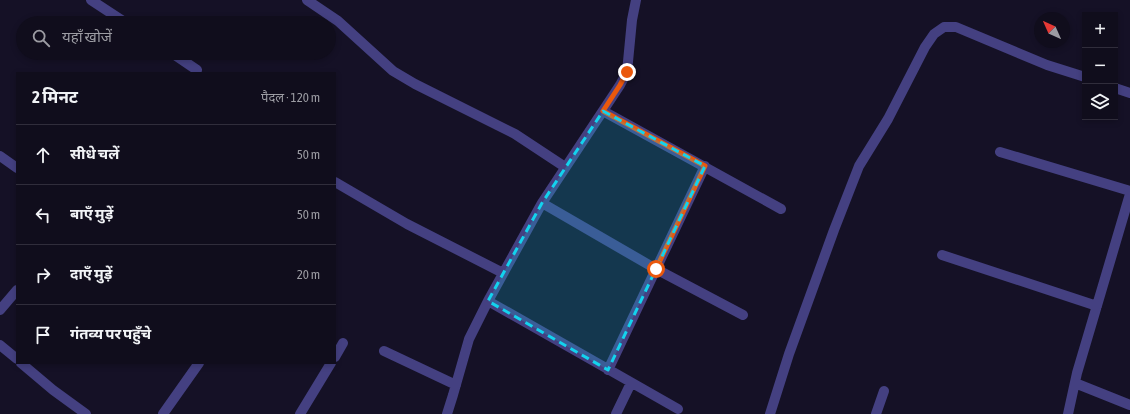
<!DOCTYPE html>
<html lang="hi">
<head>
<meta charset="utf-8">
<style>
	:root { --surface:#100d1c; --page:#191625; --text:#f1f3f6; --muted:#9c9ca3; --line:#302d3b }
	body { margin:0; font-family:"Asap Condensed","Noto Sans Devanagari",sans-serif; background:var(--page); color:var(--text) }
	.controls { position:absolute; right:12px; top:12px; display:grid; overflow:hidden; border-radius:0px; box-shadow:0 2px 6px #0003 }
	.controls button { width:36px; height:36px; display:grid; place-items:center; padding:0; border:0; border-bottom:1px solid var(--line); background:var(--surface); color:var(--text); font:20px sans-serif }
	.compass { position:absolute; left:1034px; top:12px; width:36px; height:36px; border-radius:50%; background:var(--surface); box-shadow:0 2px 6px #0003; rotate:315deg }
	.stop { position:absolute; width:12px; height:12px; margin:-9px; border:3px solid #ea580c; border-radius:50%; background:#fff }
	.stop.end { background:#ea580c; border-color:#fff; box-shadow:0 1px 4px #0008 }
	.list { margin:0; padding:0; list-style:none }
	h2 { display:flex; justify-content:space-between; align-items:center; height:52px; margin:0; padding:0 16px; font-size:17px }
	h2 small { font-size:13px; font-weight:400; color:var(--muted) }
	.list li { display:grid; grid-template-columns:26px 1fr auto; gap:12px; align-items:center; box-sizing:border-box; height:60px; padding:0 16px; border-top:1px solid var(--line) }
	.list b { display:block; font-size:15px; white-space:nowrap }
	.list em { font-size:13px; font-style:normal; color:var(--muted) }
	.icon { flex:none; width:22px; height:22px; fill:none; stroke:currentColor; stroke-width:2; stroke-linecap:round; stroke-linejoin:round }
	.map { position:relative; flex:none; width:1130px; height:414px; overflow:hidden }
	.search { position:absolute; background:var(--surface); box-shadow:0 2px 6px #0003; left:16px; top:16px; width:320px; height:44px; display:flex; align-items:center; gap:10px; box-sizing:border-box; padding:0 14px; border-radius:22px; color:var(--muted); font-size:15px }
	.panel { position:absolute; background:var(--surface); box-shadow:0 2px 6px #0003; left:16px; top:72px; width:320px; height:292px; border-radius:0px }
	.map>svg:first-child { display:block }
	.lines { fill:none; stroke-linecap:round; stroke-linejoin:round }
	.minor { stroke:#444081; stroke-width:10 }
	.route { stroke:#ea580c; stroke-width:5 }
	.marked { fill:#13d3ee; fill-opacity:0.2; stroke:#13d3ee; stroke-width:3; stroke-dasharray:8 5; stroke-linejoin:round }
</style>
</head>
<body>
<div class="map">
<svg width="1130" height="414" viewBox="0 0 1130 414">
	<rect width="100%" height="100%" fill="#151126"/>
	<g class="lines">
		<!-- minor -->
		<path class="minor" d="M91,0L126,23
			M307,0L338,21L393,71L415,84L515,134L565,167
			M172,53L197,70
			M1115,88L1130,93
			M603,111L781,209
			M1000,152L1130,191
			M0,156L17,168
			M335,182L407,224L503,273
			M542,203L656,269L743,315
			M942,255L1097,306
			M488,301L678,409
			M0,310L17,290
			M0,345L17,359
			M384,351L456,385
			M335,357L343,343
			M21,363L53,390L86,414
			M608,370L705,166
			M1075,383L1130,405
			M163,414L199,363
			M300,414L331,363
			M447,414L453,395L469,339L488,301L542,203L620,85L627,72L632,20L636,0
			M616,414L631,383
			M770,414L789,354L834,230L859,166L888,119L925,47L934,34L944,27H956L1047,65L1085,77
			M876,414L884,391
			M1068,414L1077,373L1130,194"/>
	</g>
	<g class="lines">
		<!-- route -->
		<path class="route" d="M627,72L620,85L603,111L705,166L656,269"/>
	</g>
	<!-- marked area -->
	<path class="marked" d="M603,111L705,166L608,370L488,301L542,203Z"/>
</svg>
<div class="controls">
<button>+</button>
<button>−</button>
<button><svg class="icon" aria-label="layers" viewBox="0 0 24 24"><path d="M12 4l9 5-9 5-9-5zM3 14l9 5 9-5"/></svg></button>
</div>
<svg class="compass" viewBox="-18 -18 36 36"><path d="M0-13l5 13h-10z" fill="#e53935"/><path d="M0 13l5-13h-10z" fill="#9c9ca3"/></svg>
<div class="stop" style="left:656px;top:269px"></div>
<div class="stop end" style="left:627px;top:72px"></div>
<div class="search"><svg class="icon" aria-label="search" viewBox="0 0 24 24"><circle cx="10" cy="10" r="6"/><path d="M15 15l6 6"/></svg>यहाँ खोजें</div>
<section class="panel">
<h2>2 मिनट<small>पैदल · 120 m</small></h2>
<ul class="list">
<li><svg class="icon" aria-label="ahead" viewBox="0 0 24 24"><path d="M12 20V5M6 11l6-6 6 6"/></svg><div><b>सीधे चलें</b></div><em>50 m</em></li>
<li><svg class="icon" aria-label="left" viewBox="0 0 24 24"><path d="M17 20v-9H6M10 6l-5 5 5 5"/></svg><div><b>बाएँ मुड़ें</b></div><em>50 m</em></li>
<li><svg class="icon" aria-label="right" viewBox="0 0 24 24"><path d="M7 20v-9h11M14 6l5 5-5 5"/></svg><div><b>दाएँ मुड़ें</b></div><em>20 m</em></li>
<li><svg class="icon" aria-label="arrive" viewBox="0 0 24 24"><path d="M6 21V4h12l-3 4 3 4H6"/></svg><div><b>गंतव्य पर पहुँचे</b></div></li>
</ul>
</section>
</div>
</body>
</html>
